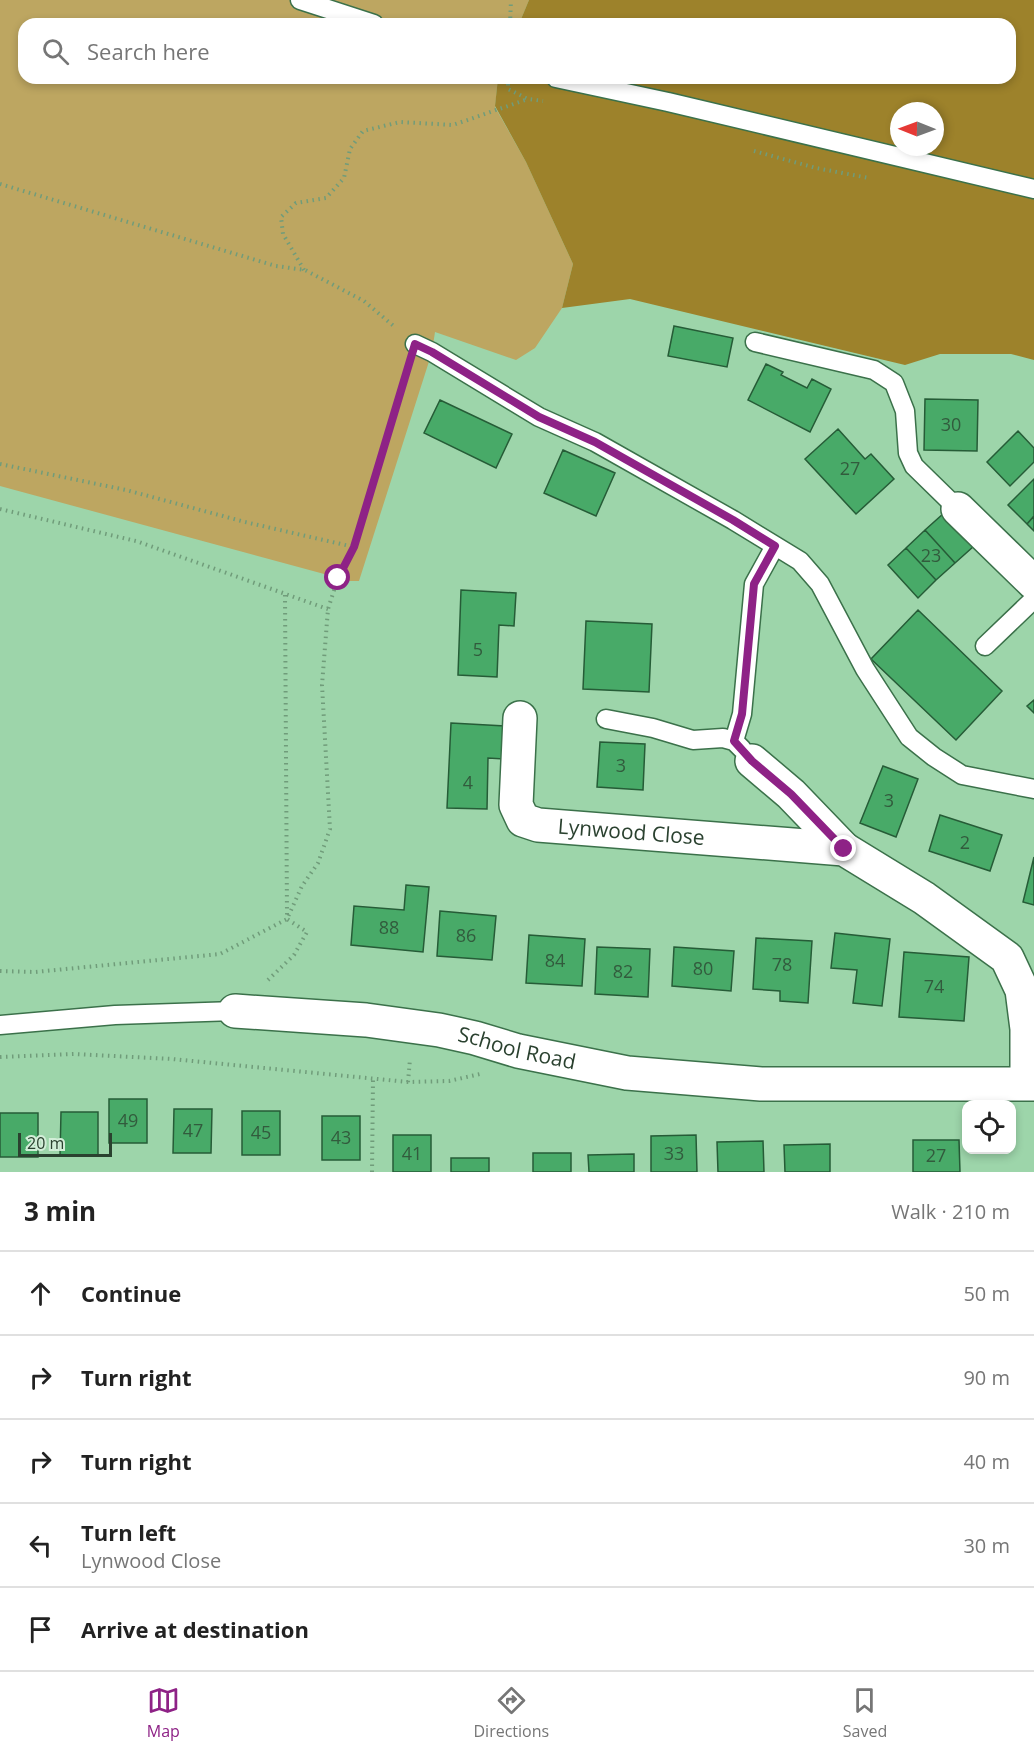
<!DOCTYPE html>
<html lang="en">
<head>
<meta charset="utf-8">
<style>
	:root { --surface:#fff; --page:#f6f6f6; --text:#222; --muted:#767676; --line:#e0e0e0; --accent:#8e2286 }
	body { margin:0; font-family:"Open Sans",sans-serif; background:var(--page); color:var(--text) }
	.controls { position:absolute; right:18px; bottom:18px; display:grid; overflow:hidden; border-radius:12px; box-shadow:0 3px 9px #0003 }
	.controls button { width:54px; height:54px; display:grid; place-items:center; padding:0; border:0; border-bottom:2px solid var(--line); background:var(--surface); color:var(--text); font:30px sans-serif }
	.compass { position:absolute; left:890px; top:102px; width:54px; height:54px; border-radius:50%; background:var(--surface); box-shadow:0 3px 9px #0003; rotate:271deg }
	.scale { position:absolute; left:18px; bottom:15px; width:94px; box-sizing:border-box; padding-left:6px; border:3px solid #2a412f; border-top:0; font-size:16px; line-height:21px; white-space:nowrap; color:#2a412f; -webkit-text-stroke:4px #d2eed8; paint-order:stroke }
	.stop { position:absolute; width:18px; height:18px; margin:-14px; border:4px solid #8e2286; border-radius:50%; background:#fff }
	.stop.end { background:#8e2286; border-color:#fff; box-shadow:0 2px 6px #0008 }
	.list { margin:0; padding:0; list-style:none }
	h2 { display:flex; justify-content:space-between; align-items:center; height:78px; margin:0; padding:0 24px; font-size:26px }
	h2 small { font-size:20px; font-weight:400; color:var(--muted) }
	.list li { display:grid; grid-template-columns:39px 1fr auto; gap:18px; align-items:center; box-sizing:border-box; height:84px; padding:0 24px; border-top:2px solid var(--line) }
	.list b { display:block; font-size:22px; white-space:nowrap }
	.list p { margin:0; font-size:20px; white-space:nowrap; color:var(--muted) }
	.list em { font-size:20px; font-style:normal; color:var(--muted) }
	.icon { flex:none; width:33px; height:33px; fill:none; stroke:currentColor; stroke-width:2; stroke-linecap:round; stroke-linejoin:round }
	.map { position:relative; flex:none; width:1034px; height:1172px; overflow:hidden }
	.search { position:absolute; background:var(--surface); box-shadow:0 3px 9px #0003; left:18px; right:18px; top:18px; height:66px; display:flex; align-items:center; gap:15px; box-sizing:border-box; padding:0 21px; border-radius:18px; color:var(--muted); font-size:22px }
	.sheet { height:498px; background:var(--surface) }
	nav { display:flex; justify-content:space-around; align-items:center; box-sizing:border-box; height:84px; border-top:2px solid var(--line); background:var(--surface); font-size:16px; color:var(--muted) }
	nav a { display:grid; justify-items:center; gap:3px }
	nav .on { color:var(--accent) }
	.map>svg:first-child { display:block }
	.green { fill:#bda661 }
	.forest { fill:#9d822b; fill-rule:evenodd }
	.building { fill:#48aa68; stroke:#265c37; stroke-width:1.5 }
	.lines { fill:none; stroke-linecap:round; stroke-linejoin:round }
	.lane-casing { stroke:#3b714a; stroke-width:21 }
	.street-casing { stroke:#3b714a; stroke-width:36 }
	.path { stroke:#709c7a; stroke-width:4; stroke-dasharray:1.5 4.5; stroke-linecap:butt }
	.lane { stroke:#fff; stroke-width:18 }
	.street { stroke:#fff; stroke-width:33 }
	.route { stroke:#8e2286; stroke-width:8 }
	.labels { text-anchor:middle; stroke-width:5; stroke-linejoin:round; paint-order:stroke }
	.number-label { font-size:18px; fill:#325b3d }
	.street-label { font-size:21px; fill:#2a412f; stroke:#d2eed8 }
</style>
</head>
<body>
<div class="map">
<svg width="1034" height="1172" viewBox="0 0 1034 1172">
	<rect width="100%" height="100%" fill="#9dd5aa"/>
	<!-- green -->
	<path class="green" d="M0,0H529L519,24H24V78H498L495,107L526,162L573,264L562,308L535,348L516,360L435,332L432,352L359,581H350L0,486Z"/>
	<!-- forest -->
	<path class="forest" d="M529,0H1034V360L1011,354H940L905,365L630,299L562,308L573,264L526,162L495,106L498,78H1010V24H519ZM899,111H935V147H899Z"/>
	<!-- building -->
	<path class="building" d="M674,326L733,338L727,367L668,356Z
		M766,364L783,372L781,375L807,388L812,379L831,389L810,432L748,400Z
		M925,399L978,400L977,451L924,450Z
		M440,400L512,434L496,468L424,433Z
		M838,429L865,459L871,454L894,479L856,514L805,459Z
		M1018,431L1034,448V462L1010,486L987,462Z
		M563,450L615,473L596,516L544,493Z
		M1034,479V516L1027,524L1008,505Z
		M944,513L974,546L955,563L925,530Z
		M1034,516V531L1027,524Z
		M925,530L955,563L936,580L906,548Z
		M906,548L936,580L918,598L888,565Z
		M461,590L516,593L514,626L499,625L497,677L458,675Z
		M918,610L1002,691L956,740L871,659Z
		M586,621L652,624L649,692L583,689Z
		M1034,700V713L1027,706Z
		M451,723L505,726L504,759L488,758L487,809L447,808Z
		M600,742L645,744L643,790L597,787Z
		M883,766L918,779L896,837L860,823Z
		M940,815L1002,835L990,871L929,851Z
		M1034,857V905L1023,902Z
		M406,885L429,887L423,952L351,945L354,906L404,910Z
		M440,911L496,916L492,960L437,956Z
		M835,933L890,939L882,1006L853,1003L857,970L831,968Z
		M529,935L585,939L582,986L526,983Z
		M756,938L812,941L808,1003L780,1001V991L753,989Z
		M597,947L650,949L648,997L595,994Z
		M674,947L734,951L731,991L672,986Z
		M904,952L969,957L964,1021L899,1017Z
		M109,1099H147V1143H109Z
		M174,1109H212L211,1153H173Z
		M242,1111H280V1155H242Z
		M61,1112H98V1156H60Z
		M0,1113H38V1157H0Z
		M322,1116H360V1160H322Z
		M393,1135H431V1172H393Z
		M696,1135L697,1172H651V1136Z
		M913,1140H959L960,1172H913Z
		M763,1141L764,1172H718L717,1142Z
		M830,1144V1172H785L784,1145Z
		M533,1153H571V1172H533Z
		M634,1154V1172H589L588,1155Z
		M451,1158H489V1172H451Z"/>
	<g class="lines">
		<!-- lane casing -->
		<g class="lane-casing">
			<path id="lane" d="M300,0L374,24
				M556,78L668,102L1034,189
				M755,342L874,370L894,383L905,411L908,453L914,466L958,509
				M415,344L432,352L539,417L595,442L733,520L800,561L820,584L865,669L909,737L934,757L962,775L1034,789
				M985,646L1034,599
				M606,719L653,728L693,740L723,738L734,741L742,749
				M734,741L742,714L754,584L775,546
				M0,1025L115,1015L235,1011"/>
		</g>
		<!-- street casing -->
		<g class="street-casing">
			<g id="street">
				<path d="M958,509L1034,583"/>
				<path id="s1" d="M520,718L516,805L523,820L538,825L844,849L924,898L1007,958L1022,990L1027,1029V1083"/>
				<path d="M752,761L791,794L844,849"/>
				<path id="s2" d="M235,1011L366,1020L439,1030L475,1038L518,1051L627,1073L761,1084H1034"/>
			</g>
		</g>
		<!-- path -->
		<path class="path" d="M510,24L511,0
			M508,78V89L528,99L543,101
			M754,151L816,168L869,178
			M0,184L276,266L305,270L364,301L396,328
			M304,270L283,234L281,217L296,203L326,198L344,178L350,149L363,131L400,122L453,125L528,99
			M0,464L126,490L245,522L354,547
			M0,509L136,541L328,609
			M285,595L287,915
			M0,971L35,972L220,954L287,919L302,886L318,863L330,829L322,685L328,609L338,578L354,547L408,368
			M268,980L294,955L307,932L287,919
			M0,1057L74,1054L172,1059L408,1082L449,1081L480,1074
			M408,1082L410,1059
			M372,1172L373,1079"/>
		<!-- lane -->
		<use href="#lane" class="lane"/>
		<!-- street -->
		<use href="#street" class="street"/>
	</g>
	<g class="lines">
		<!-- route -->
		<path class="route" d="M338,578L354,547L415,344L432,352L539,417L595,442L733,520L775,546L754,584L742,714L734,741L752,761L791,794L844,849"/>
	</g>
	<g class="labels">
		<!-- number labels -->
		<g class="number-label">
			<text x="951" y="431">30</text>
			<text x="850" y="475">27</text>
			<text x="931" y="562">23</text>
			<text x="478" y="656">5</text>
			<text x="621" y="772">3</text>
			<text x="468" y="789">4</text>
			<text x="889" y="807">3</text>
			<text x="965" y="849">2</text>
			<text x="389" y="934">88</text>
			<text x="466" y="942">86</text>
			<text x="555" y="967">84</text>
			<text x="782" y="971">78</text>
			<text x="703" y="975">80</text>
			<text x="623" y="978">82</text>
			<text x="934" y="993">74</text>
			<text x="128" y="1127">49</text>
			<text x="193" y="1137">47</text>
			<text x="261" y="1139">45</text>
			<text x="341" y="1144">43</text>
			<text x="412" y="1160">41</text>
			<text x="674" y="1160">33</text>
			<text x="936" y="1162">27</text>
		</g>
		<!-- street labels -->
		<g class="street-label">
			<text dy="7" stroke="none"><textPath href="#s1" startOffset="213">Lynwood Close</textPath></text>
			<text dy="7" stroke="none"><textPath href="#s2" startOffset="285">School Road</textPath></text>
		</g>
	</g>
</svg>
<div class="controls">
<button><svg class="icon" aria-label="locate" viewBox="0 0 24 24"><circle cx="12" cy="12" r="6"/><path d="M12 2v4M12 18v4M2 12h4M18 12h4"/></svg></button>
</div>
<svg class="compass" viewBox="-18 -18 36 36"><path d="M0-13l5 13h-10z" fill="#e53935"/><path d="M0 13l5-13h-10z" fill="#767676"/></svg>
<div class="scale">20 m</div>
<div class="stop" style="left:338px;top:578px"></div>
<div class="stop end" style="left:844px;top:849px"></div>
<div class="search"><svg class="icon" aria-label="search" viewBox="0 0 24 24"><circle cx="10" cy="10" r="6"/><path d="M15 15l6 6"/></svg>Search here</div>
</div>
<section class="sheet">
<h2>3 min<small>Walk · 210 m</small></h2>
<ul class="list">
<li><svg class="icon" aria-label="ahead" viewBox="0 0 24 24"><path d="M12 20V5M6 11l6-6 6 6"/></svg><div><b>Continue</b></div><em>50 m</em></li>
<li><svg class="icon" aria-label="right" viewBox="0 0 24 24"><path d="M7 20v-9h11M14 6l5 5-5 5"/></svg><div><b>Turn right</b></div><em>90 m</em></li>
<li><svg class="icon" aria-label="right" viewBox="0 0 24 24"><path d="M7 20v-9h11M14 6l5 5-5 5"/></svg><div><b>Turn right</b></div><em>40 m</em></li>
<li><svg class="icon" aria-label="left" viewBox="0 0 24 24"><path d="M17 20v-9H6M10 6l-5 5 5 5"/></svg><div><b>Turn left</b><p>Lynwood Close</p></div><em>30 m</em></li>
<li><svg class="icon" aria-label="arrive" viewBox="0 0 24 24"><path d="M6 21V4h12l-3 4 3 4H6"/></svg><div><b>Arrive at destination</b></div></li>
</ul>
</section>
<nav>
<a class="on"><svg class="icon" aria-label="map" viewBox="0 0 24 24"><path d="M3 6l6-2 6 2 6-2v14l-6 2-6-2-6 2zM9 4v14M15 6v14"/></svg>Map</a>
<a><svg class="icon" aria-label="directions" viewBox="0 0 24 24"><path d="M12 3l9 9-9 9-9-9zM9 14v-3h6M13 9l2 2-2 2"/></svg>Directions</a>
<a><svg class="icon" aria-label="saved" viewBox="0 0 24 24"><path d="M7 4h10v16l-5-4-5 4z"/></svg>Saved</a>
</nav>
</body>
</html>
